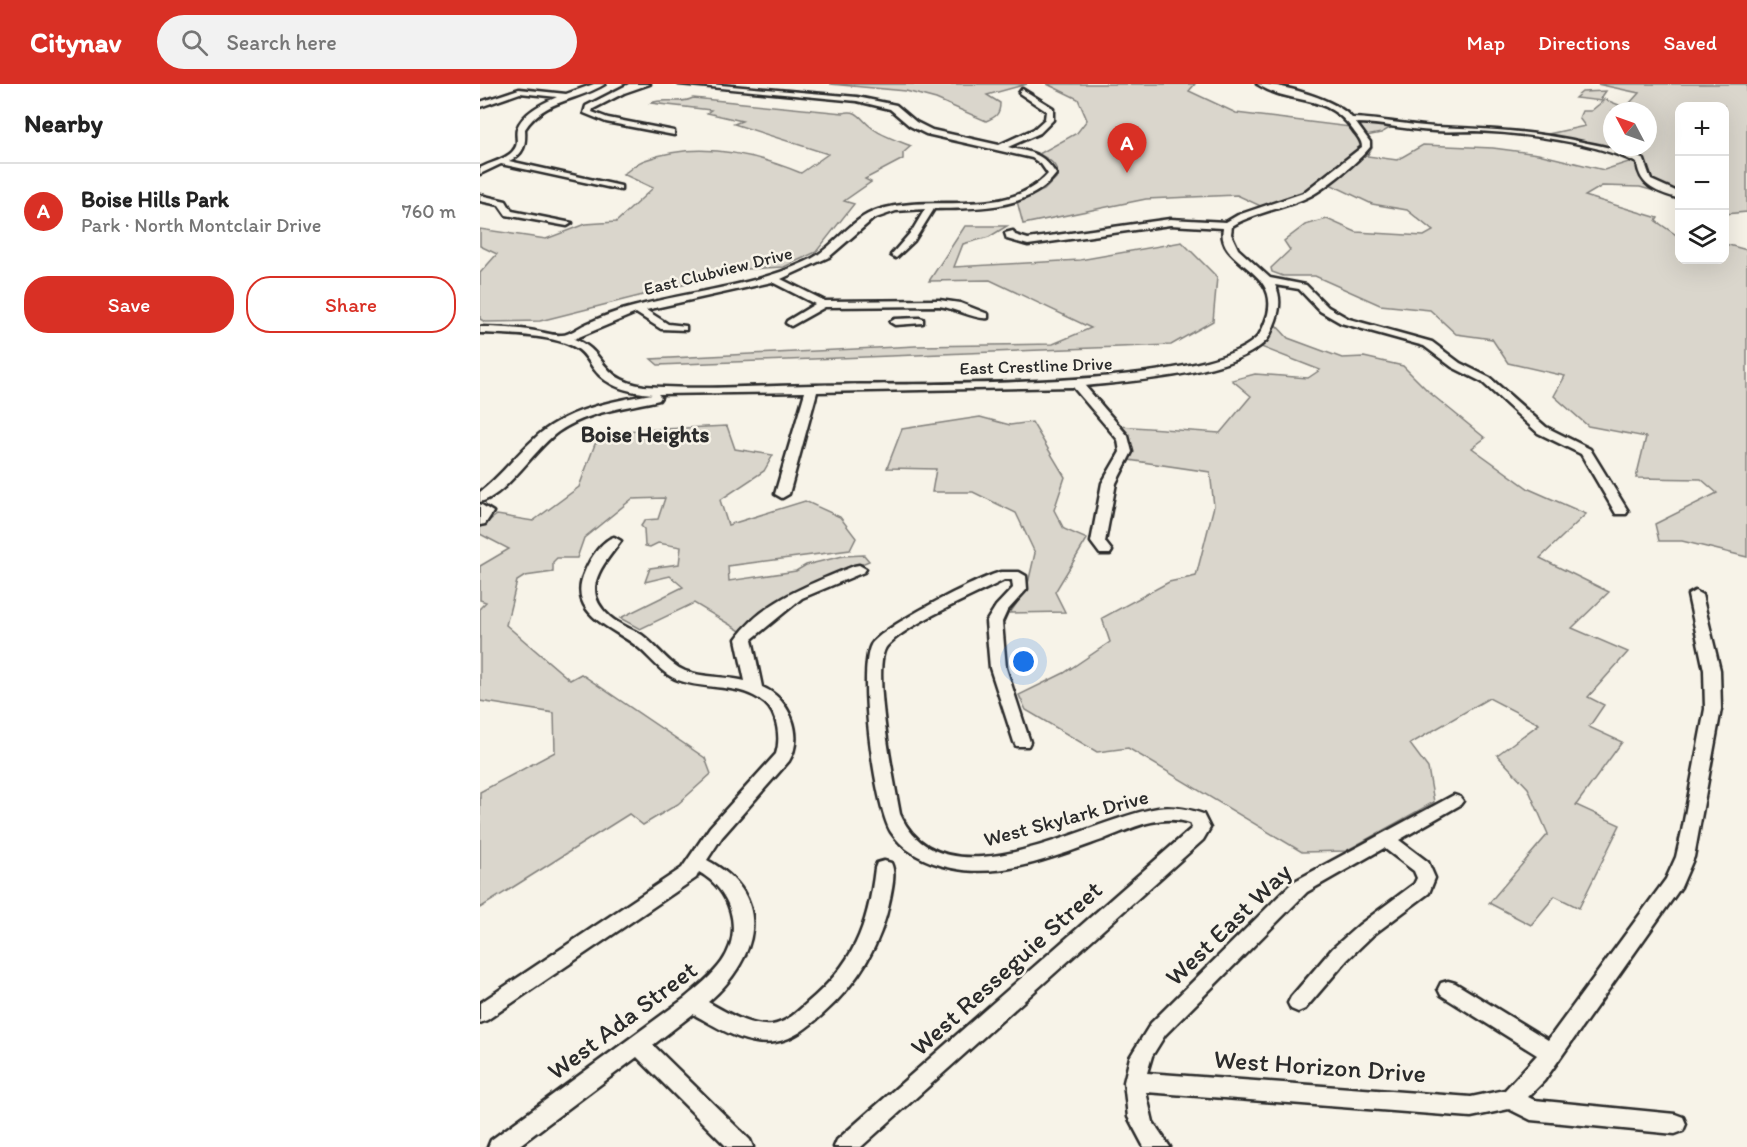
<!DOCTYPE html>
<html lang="en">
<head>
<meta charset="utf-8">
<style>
	:root { --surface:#fff; --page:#f2f2f2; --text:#222; --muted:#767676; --line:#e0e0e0; --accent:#d93025 }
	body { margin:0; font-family:Itim,sans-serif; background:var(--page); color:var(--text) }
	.controls { position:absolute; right:18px; top:18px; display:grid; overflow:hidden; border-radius:12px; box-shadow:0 6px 24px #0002 }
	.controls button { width:54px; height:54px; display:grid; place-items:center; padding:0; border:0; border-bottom:2px solid var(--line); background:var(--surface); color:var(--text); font:30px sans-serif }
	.compass { position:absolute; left:1123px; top:18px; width:54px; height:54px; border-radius:50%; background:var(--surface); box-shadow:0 6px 24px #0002; rotate:311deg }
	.you { position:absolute; left:544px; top:578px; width:21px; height:21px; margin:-15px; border:4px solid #fff; border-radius:50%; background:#1a73e8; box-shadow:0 0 0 9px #1a73e833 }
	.badge { display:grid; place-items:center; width:39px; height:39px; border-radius:50%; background:var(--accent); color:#fff; font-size:20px; font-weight:700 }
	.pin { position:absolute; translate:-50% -50px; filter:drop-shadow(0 2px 3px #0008) }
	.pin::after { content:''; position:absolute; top:32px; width:21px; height:18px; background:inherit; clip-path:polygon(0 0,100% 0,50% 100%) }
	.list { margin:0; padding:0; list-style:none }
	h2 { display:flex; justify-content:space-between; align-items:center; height:78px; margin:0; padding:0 24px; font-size:26px }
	h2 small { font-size:20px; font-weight:400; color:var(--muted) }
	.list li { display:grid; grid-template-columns:39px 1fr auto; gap:18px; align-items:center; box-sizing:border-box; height:96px; padding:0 24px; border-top:2px solid var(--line) }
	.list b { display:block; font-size:22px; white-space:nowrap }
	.list p { margin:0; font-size:20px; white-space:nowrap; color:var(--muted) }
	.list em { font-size:20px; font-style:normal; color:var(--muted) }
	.actions { display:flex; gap:12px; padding:18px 24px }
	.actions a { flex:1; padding:14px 0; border:2px solid var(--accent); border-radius:24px; text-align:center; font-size:21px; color:var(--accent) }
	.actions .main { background:var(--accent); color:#fff }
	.icon { flex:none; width:33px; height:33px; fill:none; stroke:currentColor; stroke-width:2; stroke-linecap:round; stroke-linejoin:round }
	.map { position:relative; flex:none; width:1267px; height:1063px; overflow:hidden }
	header { display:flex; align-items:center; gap:36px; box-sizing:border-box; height:84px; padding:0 30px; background:var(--accent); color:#fff }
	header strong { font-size:28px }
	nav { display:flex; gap:33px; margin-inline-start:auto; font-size:21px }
	.search { width:420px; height:54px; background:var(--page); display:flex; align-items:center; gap:15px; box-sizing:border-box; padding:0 21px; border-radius:33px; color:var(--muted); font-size:22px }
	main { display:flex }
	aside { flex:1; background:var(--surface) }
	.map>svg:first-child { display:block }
	.green { fill:#dad6cc; stroke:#82807c; stroke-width:1.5; fill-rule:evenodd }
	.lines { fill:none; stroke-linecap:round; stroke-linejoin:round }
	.minor-casing { stroke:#2b2b2b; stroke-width:5 }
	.minor { fill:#f7f3e8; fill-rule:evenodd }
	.labels { text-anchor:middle; stroke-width:5; stroke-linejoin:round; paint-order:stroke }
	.far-street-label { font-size:18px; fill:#2b2b2b; stroke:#f7f3e8 }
	.street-label { font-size:21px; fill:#2b2b2b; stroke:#f7f3e8 }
	.neighbourhood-label { font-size:22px; font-weight:bold; fill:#2b2b2b; stroke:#f7f3e8 }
	.near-street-label { font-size:26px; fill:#2b2b2b; stroke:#f7f3e8 }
</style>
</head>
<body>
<header>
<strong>Citynav</strong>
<div class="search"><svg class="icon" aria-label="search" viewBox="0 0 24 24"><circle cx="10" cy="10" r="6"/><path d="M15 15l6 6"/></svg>Search here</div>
<nav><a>Map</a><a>Directions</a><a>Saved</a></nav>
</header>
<main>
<aside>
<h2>Nearby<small></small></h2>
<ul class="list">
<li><span class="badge">A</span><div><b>Boise Hills Park</b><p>Park · North Montclair Drive</p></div><em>760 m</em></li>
</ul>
<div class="actions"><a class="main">Save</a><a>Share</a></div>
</aside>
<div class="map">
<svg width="1267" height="1063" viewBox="0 0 1267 1063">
	<rect width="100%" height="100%" fill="#f7f3e8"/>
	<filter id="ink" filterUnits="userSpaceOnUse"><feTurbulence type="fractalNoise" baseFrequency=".0167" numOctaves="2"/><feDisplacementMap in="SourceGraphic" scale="12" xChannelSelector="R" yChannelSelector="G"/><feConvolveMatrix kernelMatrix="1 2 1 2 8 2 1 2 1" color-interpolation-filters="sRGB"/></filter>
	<g filter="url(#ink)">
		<!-- green -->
		<path class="green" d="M350,0H547L507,11L520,19C520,30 516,33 506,37L456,15L426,7Z
			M567,0H715L709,7L756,29L870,43L879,34L919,39L901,49L886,52L892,64L887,72L917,76L943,61L1013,64L1058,70L1124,86L1155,76L1144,71L1059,52L1105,42L1099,34L1102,27H1111L1123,17L1095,14L1102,8L1126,7L1121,14L1149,25L1152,24L1149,20L1159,9L1117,0H1267V128L1245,130L1244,22H1200L1199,114L1160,103L1122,102L1105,112L1178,134L1176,137L1199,153L1200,176H1244L1245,160L1267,166V473L1202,457H1179L1175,440L1237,409L1221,395L1156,394L1166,353L1108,342L1074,312L1085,292L1028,279L1012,255L976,250L950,226L900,221L835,192H803L792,188L791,184L810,166L804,157L825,141L847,135L876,148L944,152L953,147L927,126L892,120L850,100L831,111L789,126L757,111L666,115L543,140L537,117L564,106L578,92C577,80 570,76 559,70L597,49L607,36L598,15ZM1132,27H1168V63H1132Z
			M213,14L363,29C379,25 380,35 391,43C401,52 419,57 431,62L423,69V75L385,95L391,98L364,117L374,120L336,168L304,183L266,185L60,237L5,238L0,235V189L17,170L0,162V145L66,155L105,140L136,138L173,104L143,90C151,86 155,79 165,76C216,57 273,69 321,89L348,70L254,40L262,37L227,29L231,26L171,19C185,13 200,21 213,14Z
			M485,142H527L509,153L483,160L474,183L600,176L702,158L737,193L733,237L691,261L178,281L171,275L436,262L573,260L611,244L510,196L449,197Z
			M795,240L808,254L862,274L884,273L923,282L950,309L1005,354L992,364L1049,405L1106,430L1060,474L1129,508L1092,544L1148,568L1108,613L1124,621L1109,643L1142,658L1096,721L1140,741L1099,824L1075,812L1051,841L1009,819L1068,750L1048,704L1017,671L1059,640L1009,614L930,660L948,684L954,718L866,767L822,768L648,664L617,668L546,626L539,611L584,589L630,558L622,534L689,498L716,492L734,422L730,388L649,376L650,359L640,342L740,349L771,312L752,296L775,290L828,294L840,286L781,263Z
			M500,333L530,341L552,338L585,393L574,426L584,445L607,455L575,508L585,528L530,529L547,504L555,469L536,429L493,408H452L456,385L407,384L422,345Z
			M247,342L255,365L293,371L284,387L240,416L248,441L325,417L360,433L376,454L370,466L248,482L249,497L316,487L326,481L363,472L384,471L389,477L309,510L262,548L214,519L160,545L140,534L203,503L190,492L165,498L170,484L199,480L201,463L178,459L170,463L165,462L164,445L161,442L165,436L178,435L185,414L152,415L104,454L97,474H77L73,478V488L45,492L37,497L26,541L90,596L101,590L225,674L231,690L198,720L163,741L149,730L0,824V708L75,668L74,629L0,617V524L6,518L0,516V482L29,465L0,450V443L17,431L53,437L99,403L115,360L140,347Z"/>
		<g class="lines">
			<!-- minor casing -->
			<g class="minor-casing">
				<path id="minor" d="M114,0H125C98,17 64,15 45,45C46,61 44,70 29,77L141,102V106L21,80L0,90V84C9,79 27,75 33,67C40,59 35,53 37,45C42,29 63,19 77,13L40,9L0,23V18L39,5L86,10Z
					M149,0H170L144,9L113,25L112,28L128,34L194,47V51L126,38L104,29L106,22Z
					M199,0H229L377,13L416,21L436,38L452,46L519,61L554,45L565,35L566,27L539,9L542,5L573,24V36L560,49L528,63C552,69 562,68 576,90C548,127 496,124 454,125L434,157L416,174L411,171L432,147L445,125L416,127L393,135L349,173L301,195L345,217L459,216L480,219L508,230V234C496,236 474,224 459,222L345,223L311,242L306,239L307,237L335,220L292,198L166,226L188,240L206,242V246L181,245L156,229L94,255C127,267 118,295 164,302C220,306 277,302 333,301C412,299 734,308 779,251C783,245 786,236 788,230C799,184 736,181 743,144L690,141L548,161L527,155L525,149L533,147L535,151L548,155L690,135L746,138L758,131L823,109L882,63C882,56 877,52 873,46C845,7 810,22 777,0C802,0 856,15 872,34C900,35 927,41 955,43C1009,45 1054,47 1107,59C1127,63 1146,67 1164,76L1171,96L1200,109V115C1178,108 1160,104 1157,79C1115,58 1043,49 995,47C981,47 967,48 954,47C927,46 902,39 876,39L890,58V63C879,77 844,106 828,113C803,125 776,128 752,142L751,150L758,165L790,194L826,201L848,223L869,235L952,258L980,279L1010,294L1066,343L1110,365L1148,427L1146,430H1136L1101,370L1058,349L1002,298L972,283L944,262L861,239L840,227L819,205L795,201C801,212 800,224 796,236C793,243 791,251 786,257C752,291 651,297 605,302L648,352L652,368L636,399L625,458L632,467L630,470H620L611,458L622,399L640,368L638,356L593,303L337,308L309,410L302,414L295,410L325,308L178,310L181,313L179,316C146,324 108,327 78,348C54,365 27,411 0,418V408C21,392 34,373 53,356C83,326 132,317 172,310C151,308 128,304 114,285C109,278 104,268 96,264C75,251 26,250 0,249V243C18,243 37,244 55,247C63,248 73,252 82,251C89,251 99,243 106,240C121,233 137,227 153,223C211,207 271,203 325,178C353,166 369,135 398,126C453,108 525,137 568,90L561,80L552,74L446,50L430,42L410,25L377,17Z
					M0,111L26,117L32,127L92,139L87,142L26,131L19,121L0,117Z
					M439,234L443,235V239L415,241L410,238L415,235Z
					M0,420L13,428L5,440L0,441Z
					M134,453L141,457C123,481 99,506 130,533C139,541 152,545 162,551C177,562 188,580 205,587C223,594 246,592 265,597L256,555C282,517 333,499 374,482L379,481L386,485L384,488L322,514L272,555L282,603C309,614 325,651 309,677L242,753L227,776C296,813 278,875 228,918C248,929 269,943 292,941C306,939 317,928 327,919C373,880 388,844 395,784L397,779L404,777L411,779C416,789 412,804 410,815C401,862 377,900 342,931C328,943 314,955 295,958C266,963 237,943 213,930L173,961L270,1056L273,1063H247L157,973L37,1063H8L11,1056L205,914C218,903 232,892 242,878C264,846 251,806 219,788L216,794L7,936L0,939V919L202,784L230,743L296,670C301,655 298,630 285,619C259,598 227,607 198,596C182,590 171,574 159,564C134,543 85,531 105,487C110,475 122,456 134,453Z
					M521,488H539L546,492L547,505L527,527L522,538L526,584L550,658L548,662H536L534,658L510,584L506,538L516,522L533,504L532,496H524C494,512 428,539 407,562C390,581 415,701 420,730C463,826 611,734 678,724C694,722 708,725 723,730L730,744L723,756L381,1063H354L357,1056L712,744L710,739C680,729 650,745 622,756C577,772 521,795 472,784C448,779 425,769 411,748C395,723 377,588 391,561C400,544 500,493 521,488Z
					M1215,507L1222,511L1240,586L1241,625L1214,773L1201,803L1064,997L1048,1013L1054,1016L1195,1030L1203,1033L1206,1040L1203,1047L1195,1050L1051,1036L1029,1025L991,1033L666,1008L673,1038L690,1063H664L648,1033L644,998L650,973L671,939L813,798L974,711L980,713L983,717L980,721L919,756L948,778L955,794L949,809L893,851L867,876L825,925L818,928L811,925L808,919L811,913L853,864L879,841L934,800L937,794L934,787L904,764L827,808L685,951L672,972L667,989L991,1013L1025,1006L1057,971L961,911L958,905L961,899L968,897L975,899L1068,956L1186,795L1196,773L1202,747L1225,625L1224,586L1208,511Z"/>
			</g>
			<!-- minor -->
			<use href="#minor" class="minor"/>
		</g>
	</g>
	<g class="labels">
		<!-- far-street labels -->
		<g class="far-street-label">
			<text transform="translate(238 187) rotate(-14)" y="6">East Clubview Drive</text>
			<text transform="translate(556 282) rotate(-2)" y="6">East Crestline Drive</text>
		</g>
		<!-- street labels -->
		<g class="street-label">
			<text transform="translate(586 734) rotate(-15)" y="7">West Skylark Drive</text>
		</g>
		<!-- neighbourhood labels -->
		<g class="neighbourhood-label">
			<text x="165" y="358">Boise Heights</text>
		</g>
		<!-- near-street labels -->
		<g class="near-street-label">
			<text transform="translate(748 840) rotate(-44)" y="9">West East Way</text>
			<text transform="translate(526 884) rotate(-42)" y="9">West Resseguie Street</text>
			<text transform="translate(142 936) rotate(-37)" y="9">West Ada Street</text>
			<text transform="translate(840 982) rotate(4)" y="9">West Horizon Drive</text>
		</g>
	</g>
</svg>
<div class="controls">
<button>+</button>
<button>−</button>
<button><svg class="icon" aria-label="layers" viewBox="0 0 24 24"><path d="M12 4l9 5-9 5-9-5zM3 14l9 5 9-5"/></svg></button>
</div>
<svg class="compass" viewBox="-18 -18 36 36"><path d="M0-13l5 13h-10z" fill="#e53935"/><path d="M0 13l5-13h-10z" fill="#767676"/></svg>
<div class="you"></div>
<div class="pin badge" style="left:647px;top:89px">A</div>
</div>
</main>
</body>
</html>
